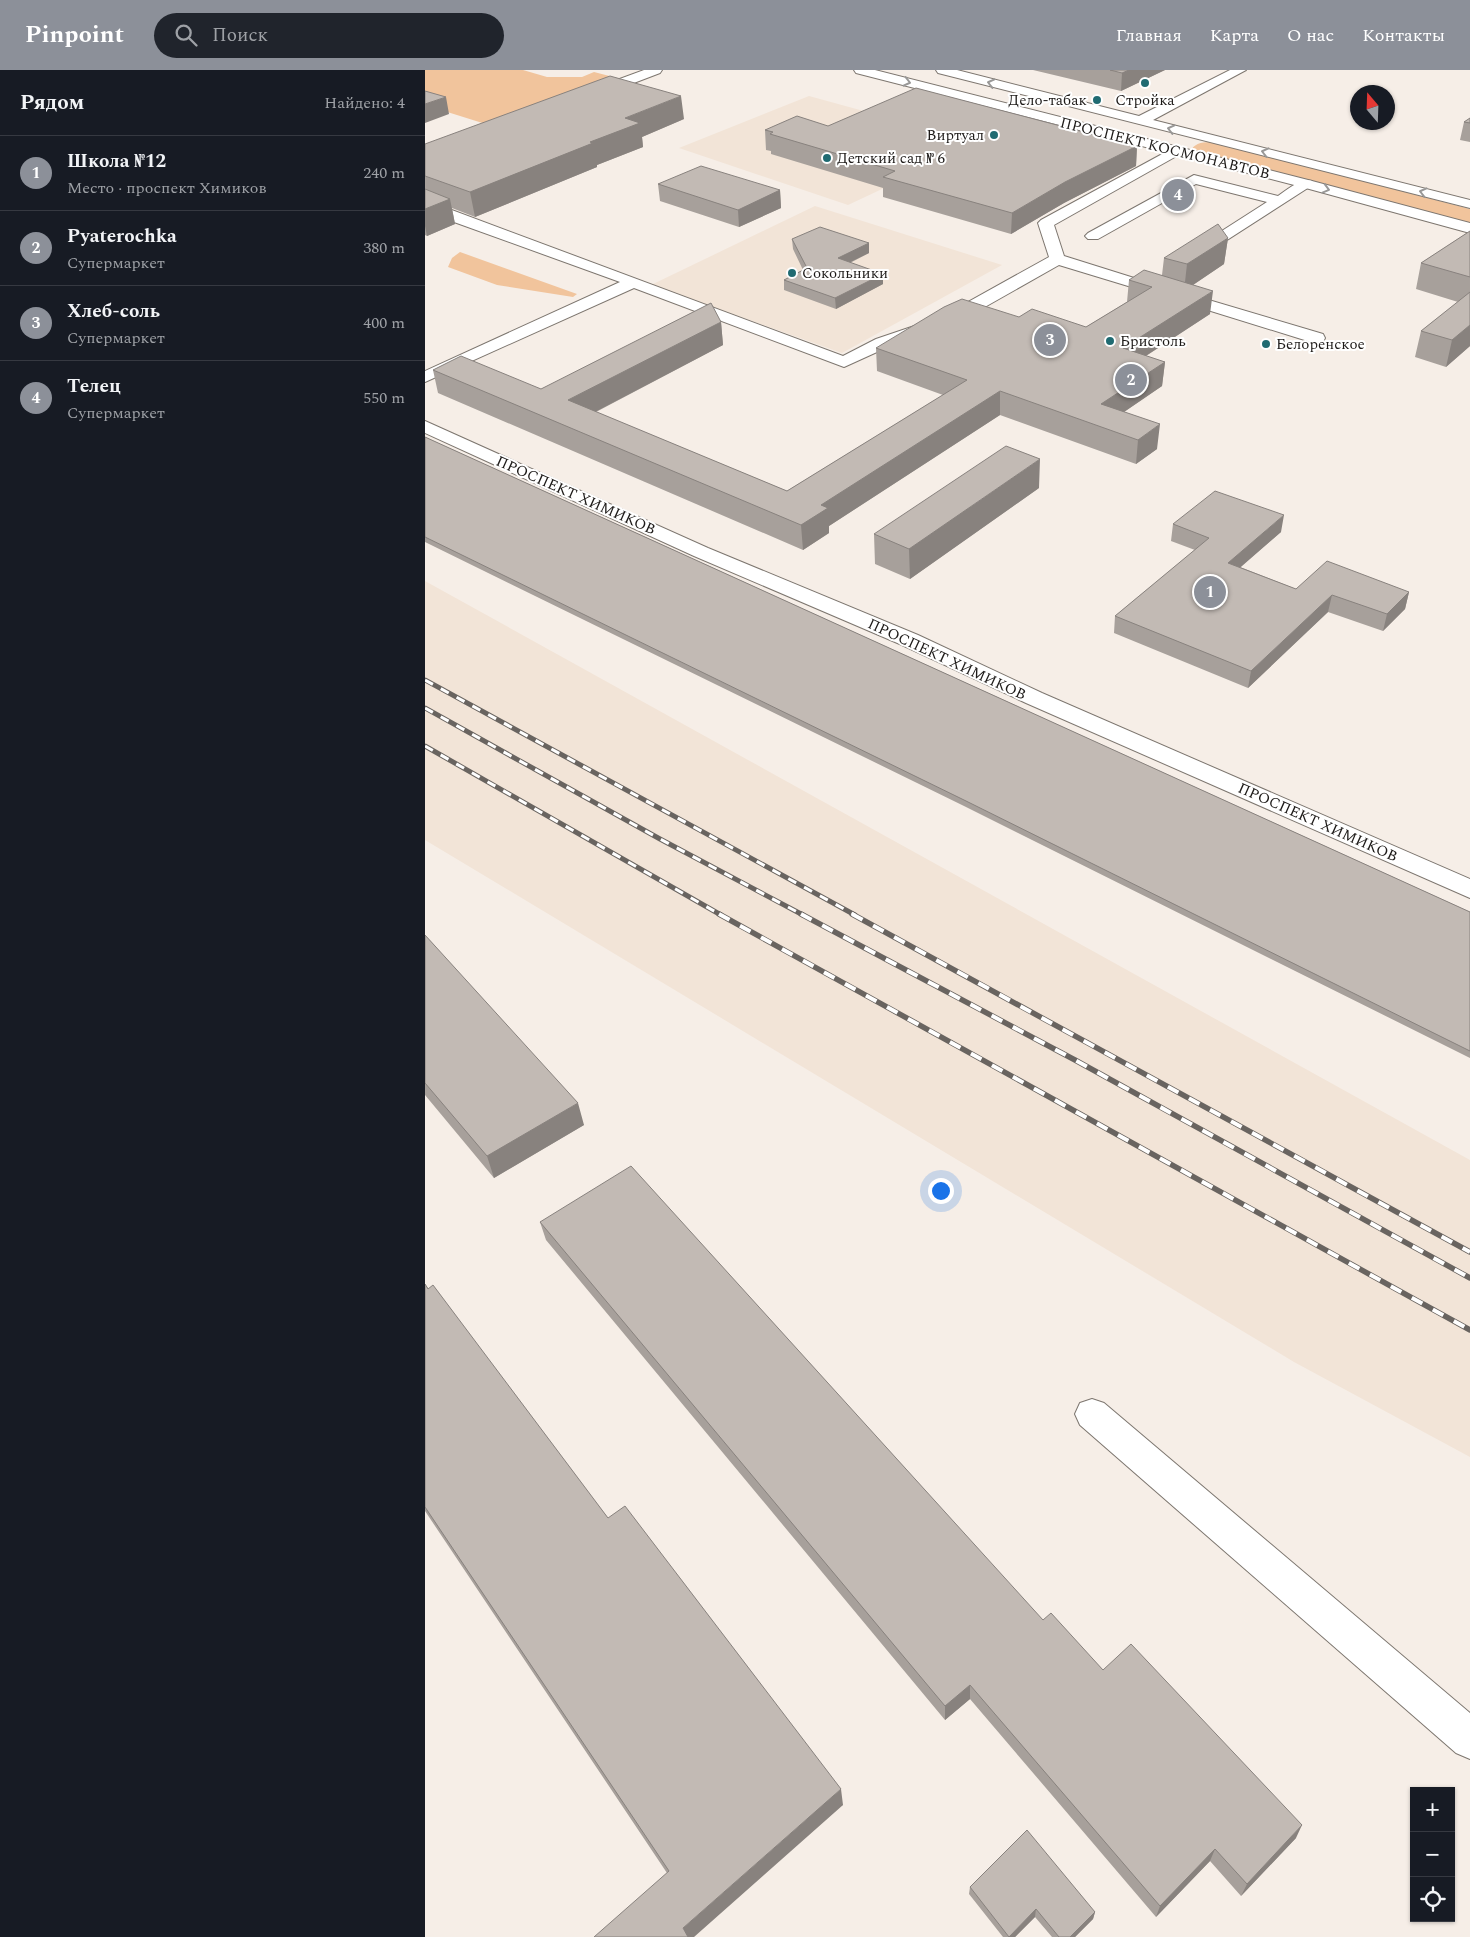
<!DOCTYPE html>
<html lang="ru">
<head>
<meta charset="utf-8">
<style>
	:root { --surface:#171b24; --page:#20242c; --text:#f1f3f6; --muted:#9ea1a6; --line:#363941; --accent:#8c9099 }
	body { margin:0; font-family:Spectral,serif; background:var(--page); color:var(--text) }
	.controls { position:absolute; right:15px; bottom:15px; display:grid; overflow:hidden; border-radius:0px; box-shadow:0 1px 4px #0004 }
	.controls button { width:45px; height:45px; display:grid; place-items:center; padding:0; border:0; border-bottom:1px solid var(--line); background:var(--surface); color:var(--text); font:25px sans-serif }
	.compass { position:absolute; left:925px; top:15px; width:45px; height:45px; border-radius:50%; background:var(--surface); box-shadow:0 1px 4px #0004; rotate:341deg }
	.you { position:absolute; left:515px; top:1120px; width:18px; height:18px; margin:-12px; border:4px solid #fff; border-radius:50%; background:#1a73e8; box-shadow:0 0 0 8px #1a73e833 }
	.badge { display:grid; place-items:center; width:32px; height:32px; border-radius:50%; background:var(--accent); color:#fff; font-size:16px; font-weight:700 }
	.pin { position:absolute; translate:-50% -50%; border:2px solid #fff; box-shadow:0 1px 5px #0006 }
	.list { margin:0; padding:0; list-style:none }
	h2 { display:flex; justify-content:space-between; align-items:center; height:65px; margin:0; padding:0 20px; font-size:21px }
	h2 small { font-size:16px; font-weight:400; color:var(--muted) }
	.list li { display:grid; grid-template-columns:32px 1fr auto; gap:15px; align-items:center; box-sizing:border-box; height:75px; padding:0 20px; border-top:1px solid var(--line) }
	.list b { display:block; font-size:19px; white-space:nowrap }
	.list p { margin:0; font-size:16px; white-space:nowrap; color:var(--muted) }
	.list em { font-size:16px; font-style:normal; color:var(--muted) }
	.icon { flex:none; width:28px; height:28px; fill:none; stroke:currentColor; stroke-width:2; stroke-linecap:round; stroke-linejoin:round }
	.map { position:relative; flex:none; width:1045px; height:1867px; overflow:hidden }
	header { display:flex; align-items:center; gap:30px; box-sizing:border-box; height:70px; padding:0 25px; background:var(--accent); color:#fff }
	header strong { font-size:24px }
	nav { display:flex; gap:28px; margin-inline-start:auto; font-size:18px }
	.search { width:350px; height:45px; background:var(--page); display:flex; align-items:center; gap:12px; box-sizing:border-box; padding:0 18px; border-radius:28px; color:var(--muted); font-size:19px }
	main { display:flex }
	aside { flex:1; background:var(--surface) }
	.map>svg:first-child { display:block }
	.built { fill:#f2e4d7 }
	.green { fill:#f1c49c }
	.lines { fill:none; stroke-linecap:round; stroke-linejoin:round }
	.minor-casing { stroke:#7d766f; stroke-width:2 }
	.tertiary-casing { stroke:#7d766f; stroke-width:2 }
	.secondary-casing { stroke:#7d766f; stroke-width:2 }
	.minor { fill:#fff; fill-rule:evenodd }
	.tertiary { fill:#fff; fill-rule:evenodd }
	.secondary { fill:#fff; fill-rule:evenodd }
	.rail-far1-casing { stroke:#696460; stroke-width:5 }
	.rail-casing { stroke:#696460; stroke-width:5.5 }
	.rail-far1 { stroke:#fff; stroke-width:3; stroke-dasharray:9; stroke-linecap:butt }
	.rail { stroke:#fff; stroke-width:4; stroke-dasharray:12; stroke-linecap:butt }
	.wall { fill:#a7a09b }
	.shaded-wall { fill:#88827e }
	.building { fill:#c2bab4; stroke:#88827e }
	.oneway { stroke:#999897 }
	.poi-dot { fill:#206b72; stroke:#fff; stroke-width:2 }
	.labels { text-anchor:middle; stroke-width:4; stroke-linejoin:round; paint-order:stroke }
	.far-poi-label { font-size:15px; fill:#1d1a18; stroke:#fff; text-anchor:start }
	.far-street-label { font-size:15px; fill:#1d1a18; stroke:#fff }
</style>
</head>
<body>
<header>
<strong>Pinpoint</strong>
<div class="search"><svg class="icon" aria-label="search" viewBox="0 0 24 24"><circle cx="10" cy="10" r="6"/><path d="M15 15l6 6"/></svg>Поиск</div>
<nav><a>Главная</a><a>Карта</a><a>О нас</a><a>Контакты</a></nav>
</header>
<main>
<aside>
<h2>Рядом<small>Найдено: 4</small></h2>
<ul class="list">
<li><span class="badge">1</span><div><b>Школа №12</b><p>Место · проспект Химиков</p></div><em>240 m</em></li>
<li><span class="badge">2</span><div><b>Pyaterochka</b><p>Супермаркет</p></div><em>380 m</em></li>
<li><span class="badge">3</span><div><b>Хлеб-соль</b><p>Супермаркет</p></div><em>400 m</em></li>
<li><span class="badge">4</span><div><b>Телец</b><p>Супермаркет</p></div><em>550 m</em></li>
</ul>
</aside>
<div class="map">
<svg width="1045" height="1867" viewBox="0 0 1045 1867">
	<rect width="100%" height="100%" fill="#f6eee7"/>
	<!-- built -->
	<path class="built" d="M384,26L555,73L423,135L254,78Z
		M390,136L577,195L417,283L226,215Z
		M0,511L1045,1090V1387L869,1292L0,770Z"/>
	<!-- green -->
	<path class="green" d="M0,0H98L122,7H157L169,2L196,9L67,56L0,35Z
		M788,72L1045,139V155L769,82L766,80C771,72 779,72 788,72Z
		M35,182L152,224L148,227L72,215L23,197L27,188Z"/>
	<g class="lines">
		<!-- minor casing -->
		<g class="minor-casing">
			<path id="minor" d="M219,0H237L235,3L172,27H162L161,24L162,21Z
				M752,76L759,80L757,83L629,155L639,186L725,213L727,216L725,219H713L634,195L528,255L463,277L419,297L209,218L0,312V301L195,212L29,152L0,139V130L418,286L451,269L516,247L624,187L613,153L616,150Z
				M769,105L853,126C862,120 875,108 887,111L889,114L774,188H764L761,185L764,182L842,132L771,114L673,169H663L660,166L663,163Z
				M750,220L898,264L900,268L898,272H886L744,228L742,225L744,222Z
				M667,1329L679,1333L1045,1643V1689L1031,1683L655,1355L650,1344L655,1333Z"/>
		</g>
		<!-- tertiary casing -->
		<g class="tertiary-casing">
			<path id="tertiary" d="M0,351L283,478L493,565L617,623L1045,809V828L601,633L477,575L269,486L0,363Z"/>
		</g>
		<!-- secondary casing -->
		<g class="secondary-casing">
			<path id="secondary" d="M429,0H450L887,111L1045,153V163L877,117L431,3Z
				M511,0H532L714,46L805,0H821L728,50L1045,130V138L513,3Z"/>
		</g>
		<!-- minor -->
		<use href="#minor" class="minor"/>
		<!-- tertiary -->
		<use href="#tertiary" class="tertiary"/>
		<!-- secondary -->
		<use href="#secondary" class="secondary"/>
		<!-- rail-far1 casing -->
		<g class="rail-far1-casing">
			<path id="rail-far1" d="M0,610L430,845
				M0,638L235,769L378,845
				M0,676L296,845"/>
		</g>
		<!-- rail casing -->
		<g class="rail-casing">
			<path id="rail" d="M294,844L1045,1260
				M376,844L650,990L1045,1208
				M427,844L1045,1182"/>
		</g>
		<!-- rail-far1 -->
		<use href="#rail-far1" class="rail-far1"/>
		<!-- rail -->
		<use href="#rail" class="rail"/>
	</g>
	<!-- wall -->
	<path class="wall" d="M608,0H740L696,21Z
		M1045,48V72L1035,70L1039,52Z
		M259,49L217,67L218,77L172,95V97L50,147L27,138L30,154L2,166L0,165V74Z
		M403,56L712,76L711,96L639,133L586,164L458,127V118L346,84V81L341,80L340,60Z
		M233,114L355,120L356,138L314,157L235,131Z
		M1045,161V276L1021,297L990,287L996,261L1033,232L991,219L996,193Z
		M803,168L799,194L768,215L785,244L721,286L740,292L737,316L699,342L732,379L711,394L575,345L404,456V463L378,480L13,323L8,300L116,319L296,252L298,275L171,342L362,421L518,325L452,301L451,278L594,247L661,257L702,232L704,210L737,205L739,188Z
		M367,169L444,173V183L425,193L458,214L411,239L359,220V210L378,200L368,179Z
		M0,367L1045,842V988L539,736L0,472Z
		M614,418L485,509L450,494L449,464Z
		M748,454L856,462L815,497L871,519L984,522L980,539L958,561L903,542L823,618L689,563L690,546L770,480L746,471Z
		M0,865L159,1055L69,1108L0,1025Z
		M115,1152L618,1550L678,1600L871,1768L816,1826L785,1791L731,1847L545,1629L520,1650L121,1170Z
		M0,1214L183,1448L418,1735L242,1803L0,1441Z
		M545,1817L670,1842L668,1849L650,1867H627L610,1847L590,1867H578L544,1824Z"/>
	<!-- shaded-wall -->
	<path class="shaded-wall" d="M704,0H740L696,21L697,3Z
		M256,26L259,49L217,67L218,77L172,95V97L50,147L45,122L165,72L200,48Z
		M21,27L24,44L0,53V34Z
		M712,76L711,96L639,133L586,164L587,143L640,112Z
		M355,120L356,138L314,157L313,140Z
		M25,129L30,154L2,166L0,156V139Z
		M803,168L799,194L759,221L762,194Z
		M444,173V183L413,198V188Z
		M458,204V214L411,239L410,228Z
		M788,221L785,244L696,302L698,278Z
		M296,252L298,275L147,354L143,330Z
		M1045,255V276L1021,297L1027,270Z
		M740,292L737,316L677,357L676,334Z
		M575,321V345L404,456V463L378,480L376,455L396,435Z
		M735,354L732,379L711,394L713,370Z
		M615,389L614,418L485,509L484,479Z
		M859,445L856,462L801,510L803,493Z
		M984,522L980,539L958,561L962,544Z
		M907,525L903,542L823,618L826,601Z
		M153,1033L159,1055L69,1108L62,1086Z
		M545,1615V1629L520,1650V1636Z
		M416,1719L418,1735L269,1867H262L258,1858Z
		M877,1755L871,1768L816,1826L822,1814Z
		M790,1779L785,1791L731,1847L735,1836Z
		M611,1839L610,1847L590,1867H584Z
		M670,1842L668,1849L650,1867H645Z"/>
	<!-- building -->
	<path class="building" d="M685,0H704L697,3Z
		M185,6L256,26L200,48L215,53L165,72L168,73L45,122L0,106V74Z
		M491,18L712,76L640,112L587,143L458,107L470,101L345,64L348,62L340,60L372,46L403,56Z
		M0,21L21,27L0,34Z
		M1045,48V53L1039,52Z
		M276,96L355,120L313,140L233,114Z
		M0,119L25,129L0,139Z
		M793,154L803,168L762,194L739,188Z
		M395,157L444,173L413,188L458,204L410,228L359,210L382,198L367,169Z
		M1045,161V207L996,193Z
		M719,200L788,221L698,278L740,292L676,334L735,354L713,370L575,321L396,435L403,438L376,455L8,300L36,286L116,319L286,233L296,252L143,330L362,421L542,310L451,278L519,237L537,229L594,247L607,239L661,257L727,217L704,210Z
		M1045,222V255L1027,270L996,261Z
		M0,367L1045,842V981L539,730L0,467Z
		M581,376L615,389L484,479L449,464Z
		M790,421L859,445L803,493L871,519L902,491L984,522L962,544L907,525L826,601L690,546L784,468L748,454Z
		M0,865L153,1033L62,1086L0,1013Z
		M206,1096L618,1550L626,1543L678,1600L706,1574L877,1755L822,1814L790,1779L735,1836L545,1615L520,1636L115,1152Z
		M0,1214L3,1219L8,1215L183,1448L200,1436L416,1719L258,1858L263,1867H169L244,1801L0,1437Z
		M602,1760L670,1842L645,1867H634L611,1839L584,1867L545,1817Z"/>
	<!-- one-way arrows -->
	<defs><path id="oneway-chevron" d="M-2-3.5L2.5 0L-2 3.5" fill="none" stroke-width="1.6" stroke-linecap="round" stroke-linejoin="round" transform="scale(1.25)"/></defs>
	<g class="oneway">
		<use href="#oneway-chevron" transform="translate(482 12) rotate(14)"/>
		<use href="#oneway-chevron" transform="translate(566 13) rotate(-166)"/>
		<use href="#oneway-chevron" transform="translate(746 59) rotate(-166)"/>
		<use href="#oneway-chevron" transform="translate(840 82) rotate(-166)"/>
		<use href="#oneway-chevron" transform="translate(901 119) rotate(15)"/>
		<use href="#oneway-chevron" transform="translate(998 122) rotate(-166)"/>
	</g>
	<!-- markers -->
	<g class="poi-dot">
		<circle cx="720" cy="13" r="5"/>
		<circle cx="672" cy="30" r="5"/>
		<circle cx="569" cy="65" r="5"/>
		<circle cx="402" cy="88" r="5"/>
		<circle cx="367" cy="203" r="5"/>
		<circle cx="685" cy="271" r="5"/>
		<circle cx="841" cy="274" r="5"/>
	</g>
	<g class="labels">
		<!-- far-poi labels -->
		<g class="far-poi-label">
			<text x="662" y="35" text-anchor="end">Дело-табак</text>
			<text x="720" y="35" text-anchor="middle">Стройка</text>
			<text x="559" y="70" text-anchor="end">Виртуал</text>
			<text x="412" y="93">Детский сад № 6</text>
			<text x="377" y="208">Сокольники</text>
			<text x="695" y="276">Бристоль</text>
			<text x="851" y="279">Белоренское</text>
		</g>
		<!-- far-street labels -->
		<g class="far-street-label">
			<text transform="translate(740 78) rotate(14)" y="5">ПРОСПЕКТ КОСМОНАВТОВ</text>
			<text transform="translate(151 425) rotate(24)" y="5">ПРОСПЕКТ ХИМИКОВ</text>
			<text transform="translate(522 589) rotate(25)" y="5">ПРОСПЕКТ ХИМИКОВ</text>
			<text transform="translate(893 752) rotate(24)" y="5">ПРОСПЕКТ ХИМИКОВ</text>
		</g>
	</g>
</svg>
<div class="controls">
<button>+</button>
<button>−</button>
<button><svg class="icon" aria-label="locate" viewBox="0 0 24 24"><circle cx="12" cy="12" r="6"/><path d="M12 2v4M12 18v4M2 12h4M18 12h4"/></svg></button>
</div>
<svg class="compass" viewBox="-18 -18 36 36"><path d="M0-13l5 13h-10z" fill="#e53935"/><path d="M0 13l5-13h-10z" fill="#9ea1a6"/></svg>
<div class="you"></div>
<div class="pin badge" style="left:785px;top:522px">1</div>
<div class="pin badge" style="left:706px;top:310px">2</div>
<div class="pin badge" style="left:625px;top:270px">3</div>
<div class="pin badge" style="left:753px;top:125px">4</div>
</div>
</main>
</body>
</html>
